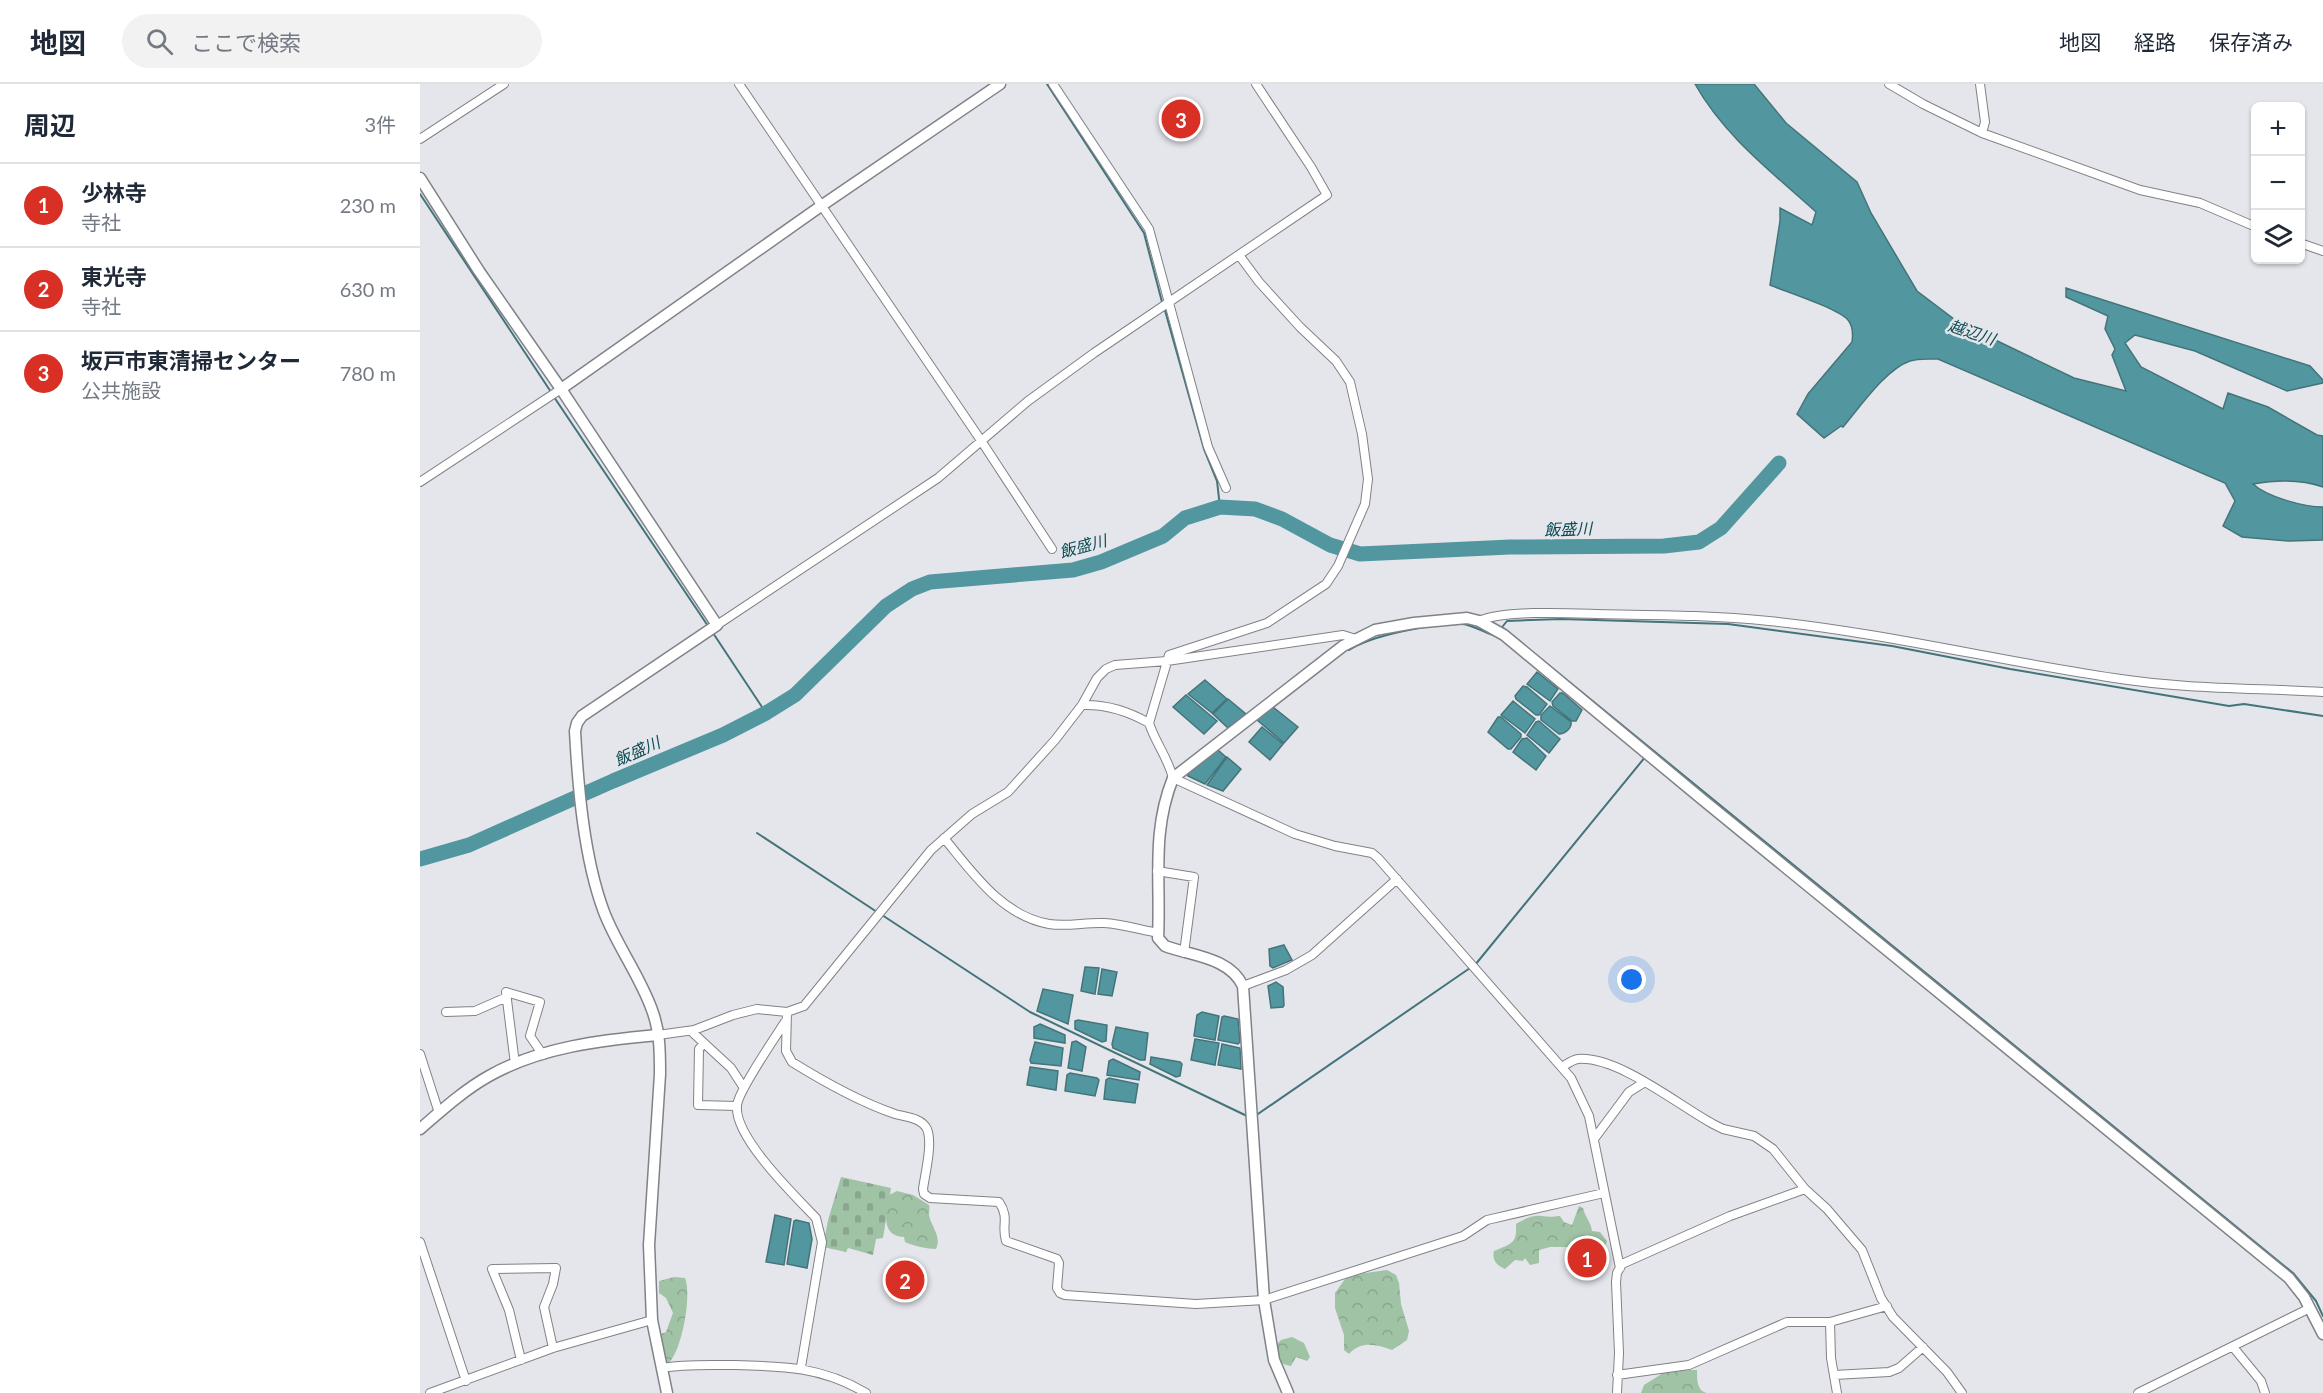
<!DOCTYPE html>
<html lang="ja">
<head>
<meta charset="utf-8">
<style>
	:root { --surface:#fff; --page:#f2f2f3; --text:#1f2937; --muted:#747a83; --line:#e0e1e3; --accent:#d93025 }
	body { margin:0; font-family:Lato,"Noto Sans JP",sans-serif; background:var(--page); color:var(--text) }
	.controls { position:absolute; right:18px; top:18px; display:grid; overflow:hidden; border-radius:9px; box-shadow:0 2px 4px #0004 }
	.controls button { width:54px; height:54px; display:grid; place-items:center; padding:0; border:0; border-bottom:2px solid var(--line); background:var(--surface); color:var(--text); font:30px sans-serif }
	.you { position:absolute; left:1212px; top:896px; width:21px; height:21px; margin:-15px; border:4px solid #fff; border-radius:50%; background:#1a73e8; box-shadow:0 0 0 9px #1a73e833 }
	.badge { display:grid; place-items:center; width:39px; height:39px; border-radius:50%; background:var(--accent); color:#fff; font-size:20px; font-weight:700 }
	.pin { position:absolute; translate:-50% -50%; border:3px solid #fff; box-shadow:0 2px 6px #0006 }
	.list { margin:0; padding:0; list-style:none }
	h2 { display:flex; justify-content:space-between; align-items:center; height:78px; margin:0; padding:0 24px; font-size:26px }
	h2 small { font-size:20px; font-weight:400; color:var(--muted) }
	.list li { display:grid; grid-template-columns:39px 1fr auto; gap:18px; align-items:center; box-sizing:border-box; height:84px; padding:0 24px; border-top:2px solid var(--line) }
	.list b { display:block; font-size:22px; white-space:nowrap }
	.list p { margin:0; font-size:20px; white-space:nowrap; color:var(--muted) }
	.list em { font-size:20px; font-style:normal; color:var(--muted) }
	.icon { flex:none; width:33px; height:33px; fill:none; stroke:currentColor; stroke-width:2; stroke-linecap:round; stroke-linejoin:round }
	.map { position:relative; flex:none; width:1903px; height:1309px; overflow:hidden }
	header { display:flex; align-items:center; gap:36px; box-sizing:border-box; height:84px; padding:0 30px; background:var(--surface); border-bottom:2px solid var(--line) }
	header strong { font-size:28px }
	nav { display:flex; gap:33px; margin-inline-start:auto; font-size:21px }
	.search { width:420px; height:54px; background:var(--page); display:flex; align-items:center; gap:15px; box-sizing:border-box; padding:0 21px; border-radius:33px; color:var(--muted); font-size:22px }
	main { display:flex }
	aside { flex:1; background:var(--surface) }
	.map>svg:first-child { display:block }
	.forest { fill:url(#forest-crowns) }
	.cemetery { fill:url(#cemetery-stones) }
	.water { fill:#5297a0; stroke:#43747a; stroke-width:1.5 }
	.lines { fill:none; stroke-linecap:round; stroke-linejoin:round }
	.stream { stroke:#43747a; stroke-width:2 }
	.river { stroke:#5297a0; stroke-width:15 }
	.minor-casing { stroke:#818287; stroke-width:10 }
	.tertiary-casing { stroke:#818287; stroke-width:13 }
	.minor { stroke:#fff; stroke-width:8 }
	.tertiary { stroke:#fff; stroke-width:10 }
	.labels { text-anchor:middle; stroke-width:5; stroke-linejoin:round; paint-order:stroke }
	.water-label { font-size:16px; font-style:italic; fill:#0d4c54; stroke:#e5e6ec }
</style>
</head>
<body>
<header>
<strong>地図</strong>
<div class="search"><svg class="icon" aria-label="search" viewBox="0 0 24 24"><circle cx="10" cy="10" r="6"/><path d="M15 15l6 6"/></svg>ここで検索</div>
<nav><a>地図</a><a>経路</a><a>保存済み</a></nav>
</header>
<main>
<aside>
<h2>周辺<small>3件</small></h2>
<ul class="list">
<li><span class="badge">1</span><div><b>少林寺</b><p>寺社</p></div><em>230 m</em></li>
<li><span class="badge">2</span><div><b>東光寺</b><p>寺社</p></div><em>630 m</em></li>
<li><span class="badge">3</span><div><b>坂戸市東清掃センター</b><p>公共施設</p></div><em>780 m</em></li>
</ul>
</aside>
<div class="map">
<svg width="1903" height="1309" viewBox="0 0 1903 1309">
	<defs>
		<pattern id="forest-crowns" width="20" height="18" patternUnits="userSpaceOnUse" patternTransform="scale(1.5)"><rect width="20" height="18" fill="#a0c2a5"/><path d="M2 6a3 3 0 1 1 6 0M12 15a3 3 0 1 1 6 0" fill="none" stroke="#8aa68e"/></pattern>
		<pattern id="cemetery-stones" width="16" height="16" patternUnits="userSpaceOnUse" patternTransform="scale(1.5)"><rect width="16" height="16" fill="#a0c2a5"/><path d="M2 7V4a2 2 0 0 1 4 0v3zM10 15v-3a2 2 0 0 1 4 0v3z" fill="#8aa68e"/></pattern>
	</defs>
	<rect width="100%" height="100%" fill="#e5e6ec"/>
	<!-- forest -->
	<path class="forest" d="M477,1107L493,1111L509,1121C510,1124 509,1127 509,1131C511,1143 522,1152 516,1165C507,1165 494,1162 485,1158L484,1153C460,1152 466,1127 469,1111Z
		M1159,1122L1163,1124C1165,1133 1171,1138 1172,1147L1180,1148L1187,1157C1185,1165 1183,1167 1175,1169L1168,1166L1158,1171L1148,1163H1130L1119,1166V1179L1110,1181L1105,1174L1103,1177L1095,1176L1085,1185C1076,1181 1072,1176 1074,1167C1092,1159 1097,1160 1096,1140C1120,1126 1117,1135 1140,1132L1144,1138L1152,1141Z
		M967,1186L976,1191L979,1199L981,1220L989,1247L987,1256L972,1266C957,1261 942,1256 929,1270L924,1266V1251L915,1224V1209L925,1195L931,1191Z
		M254,1193L265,1194C272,1211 262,1267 248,1280L245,1278L241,1250L246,1248L253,1229L246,1214L239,1209V1197Z
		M872,1253L884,1259L890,1273L887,1277L876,1273L871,1282C858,1280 858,1274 855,1262L861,1256Z
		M1269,1286H1277C1277,1296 1277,1307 1287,1309H1221L1224,1301L1243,1289Z"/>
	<!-- cemetery -->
	<path class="cemetery" d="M421,1093L471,1104L463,1154L456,1155L453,1171L428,1164L426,1168L403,1163L408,1136Z"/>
	<!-- water -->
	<path class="water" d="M1275,0H1334L1366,39L1437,98L1451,129L1497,207L1538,238L1654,294L1706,307L1692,271L1695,265L1685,245L1688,232L1646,213V204L1890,282L1903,296V299L1867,307L1775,267L1715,251L1705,259L1721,283L1803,325L1808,309L1848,323L1897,351L1903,352V403C1880,395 1856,396 1833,400C1847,413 1884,423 1903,423V456L1869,457L1822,453L1803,442L1815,417L1805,399L1518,275C1509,275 1498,274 1490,277C1466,285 1440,323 1423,343L1421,342L1404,354L1377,330L1388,310L1432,258C1433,251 1433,242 1428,236C1417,224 1367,208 1350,201L1360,137V124L1392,141L1396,128C1353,89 1304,52 1275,0Z
		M1117,588L1138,605L1130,617L1107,600Z
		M785,596L807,615L792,629L768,610Z
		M1103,602L1107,603L1127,620L1119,631H1116L1096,615L1095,612Z
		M1140,609H1143L1162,626L1156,637H1152L1133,622L1132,618Z
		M766,611L797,637L784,650L753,623Z
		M808,615L826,630L808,644L793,630Z
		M1093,617L1115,635L1105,649L1081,631Z
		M1130,622L1151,638C1152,644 1145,650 1139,650L1121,636V631Z
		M853,623L878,643L864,659L836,635Z
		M1078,633H1081L1101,650V653L1091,665H1088L1068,648Z
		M1119,637L1140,655L1129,669L1107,651L1116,638Z
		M842,643L863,660L850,676L829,658Z
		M1107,654L1126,672L1116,686L1093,668L1102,655Z
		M798,666L806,673L785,700L768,692V689Z
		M807,673L821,685L803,707L787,701Z
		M864,861L872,876L853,884L850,882L849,865Z
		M665,883L679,884L675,910L661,907Z
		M682,885L697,888L692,912L678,910Z
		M856,898L863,903L864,921L863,923L851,924L848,902Z
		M623,905L653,911L648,940L617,927Z
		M782,928L799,932L795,956L774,952L777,931Z
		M804,932L818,935L820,958L818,960L798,956L802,933Z
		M658,936L687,941L686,957L682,958L655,945V937Z
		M620,940L645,951V959L614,954V943Z
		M696,943L728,949L725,976H720L693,964L692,960Z
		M775,955L799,959L795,981L771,976Z
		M656,957L666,963L662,987L648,984L652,958Z
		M615,958L643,964L641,982L611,979L610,976Z
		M802,960L820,964L821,985L798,981Z
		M731,973L760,978L762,980L760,992L756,993L730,980Z
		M693,975L720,988L719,996L687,991L689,977Z
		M610,983L638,987L636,1006L607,1001Z
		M650,989L677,994L679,996L675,1012L645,1007L647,991Z
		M689,994L718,1000L715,1019L684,1015L686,996Z
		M355,1131L371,1135L364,1181L346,1178Z
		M376,1136L389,1139L392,1155L387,1184L367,1180L374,1137Z"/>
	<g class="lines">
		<!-- stream -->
		<path class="stream" d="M627,0L724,149L742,218
			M0,110L131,308
			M744,223L784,365L797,397L800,423
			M134,313L288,542
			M1083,542L1087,537L1141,535L1308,540L1472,562L1590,585L1809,622L1824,620L1903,632
			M1082,543L1873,1189L1896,1217L1903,1232
			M293,549L346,629
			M929,566C952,551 1014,539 1042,540C1054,541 1066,550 1076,552
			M337,749L457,828
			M462,831L610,928L827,1032
			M1055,881L1226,672
			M835,1032L1050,884"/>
		<!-- river -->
		<path class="river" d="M0,775L49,761L193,697L303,651L346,629L375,611L466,522L492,505L510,498L653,486L681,478L743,452L765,434L800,423L835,425L862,435L910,461L940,470L1090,463L1244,462L1279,458L1301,444L1359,379"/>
		<!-- minor casing -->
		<g class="minor-casing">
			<path id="minor" d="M319,0L560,355L632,465
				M633,0L729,145L788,363L806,404
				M1469,0L1503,20L1562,49L1720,106L1780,119L1836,143
				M1560,0L1565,38L1562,49
				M0,55L84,0
				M1880,159L1903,167
				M819,171L839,198L880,243L916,277L930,298L942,350L948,395L945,420L918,482L906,500L847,539L749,571L729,639C735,658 748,674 753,694L875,750L915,762L952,769L958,774L1151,994L1169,1032L1200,1184
				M0,398L141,305
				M1059,537C1085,526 1147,529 1176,530C1234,531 1292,531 1349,537C1465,549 1579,577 1694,594C1763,605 1834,604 1903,608
				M297,541L518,394L608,317L674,269L907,111L891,83L836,0
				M662,621C687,620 708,627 729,639
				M524,754C552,788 582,832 629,840C647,843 666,838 684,839C702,840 721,846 739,849
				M737,787L774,793L764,869
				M823,902L866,886L892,871L977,795
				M26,928L55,927L87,913
				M367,928L366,967L372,978C401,996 443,1019 475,1030C486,1033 502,1034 507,1045C513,1059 505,1090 503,1105L504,1110L510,1114L579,1118C590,1134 581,1142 586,1157L637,1175L639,1179L637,1204L640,1209L645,1211L776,1220L844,1216L1043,1152L1067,1136L1184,1109
				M365,938C356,952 317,1009 317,1022C314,1053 375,1112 396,1134L402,1158L381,1283
				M271,947L311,984L324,1004
				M238,951L274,946L313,931L337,925L367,928L384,922L511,766L552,730L588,708L635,656L662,621L677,594L686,585L695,581L747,577L923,551L936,555
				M284,959L279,965L278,1021L317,1022
				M0,970L19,1029
				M95,980L86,908L120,918L110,952L123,971
				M1142,983C1147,980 1152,976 1158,975C1198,972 1258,1021 1293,1040L1303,1045L1334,1052L1353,1065L1385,1105L1407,1125L1442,1166L1461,1214L1473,1233L1527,1288L1542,1309
				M1174,1055L1209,1008L1225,998
				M0,1158L46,1297
				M1410,1238L1411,1274L1417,1309
				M1813,1263L1841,1297L1845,1309
				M101,1276L89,1226L72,1185L136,1184L133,1200L124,1223L133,1264
				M241,1284C264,1280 287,1281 311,1281C361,1282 401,1282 446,1309
				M1197,1291L1269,1281L1367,1238H1410L1467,1222
				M1414,1291L1469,1288L1479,1284L1503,1263
				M10,1309L133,1264L232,1236
				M1197,1309L1199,1269L1196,1198L1197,1189L1202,1180L1310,1132L1385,1105
				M1718,1309L1890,1224"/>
		</g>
		<!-- tertiary casing -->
		<g class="tertiary-casing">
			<path id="tertiary" d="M0,94L59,187L141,305L297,541L162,632L157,639L155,647C158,703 164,775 184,828C197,862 220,892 232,926C240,947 240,968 240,990L229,1161L232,1236L247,1309
				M141,305L401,122L580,0
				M0,1045C22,1026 44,1006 69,992C120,963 182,956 238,951
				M868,1309L854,1276L844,1216L823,902C809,873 772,872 745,862L738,854C741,797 731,749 753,694L923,562L955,546L994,539L1047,534L1059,537L1084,551L1283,716L1869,1194L1884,1213L1903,1250"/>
		</g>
		<!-- minor -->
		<use href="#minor" class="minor"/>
		<!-- tertiary -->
		<use href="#tertiary" class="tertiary"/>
	</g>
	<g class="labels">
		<!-- water labels -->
		<g class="water-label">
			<text transform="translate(1552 248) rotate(18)" y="6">越辺川</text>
			<text transform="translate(1148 445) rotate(-2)" y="6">飯盛川</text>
			<text transform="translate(663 462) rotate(-15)" y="6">飯盛川</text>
			<text transform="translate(217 667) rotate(-24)" y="6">飯盛川</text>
		</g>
	</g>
</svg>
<div class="controls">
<button>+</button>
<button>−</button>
<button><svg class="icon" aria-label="layers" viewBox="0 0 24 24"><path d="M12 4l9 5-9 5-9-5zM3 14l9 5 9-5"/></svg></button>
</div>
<div class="you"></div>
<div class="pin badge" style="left:1167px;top:1174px">1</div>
<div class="pin badge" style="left:485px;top:1196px">2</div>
<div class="pin badge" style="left:761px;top:35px">3</div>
</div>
</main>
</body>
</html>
